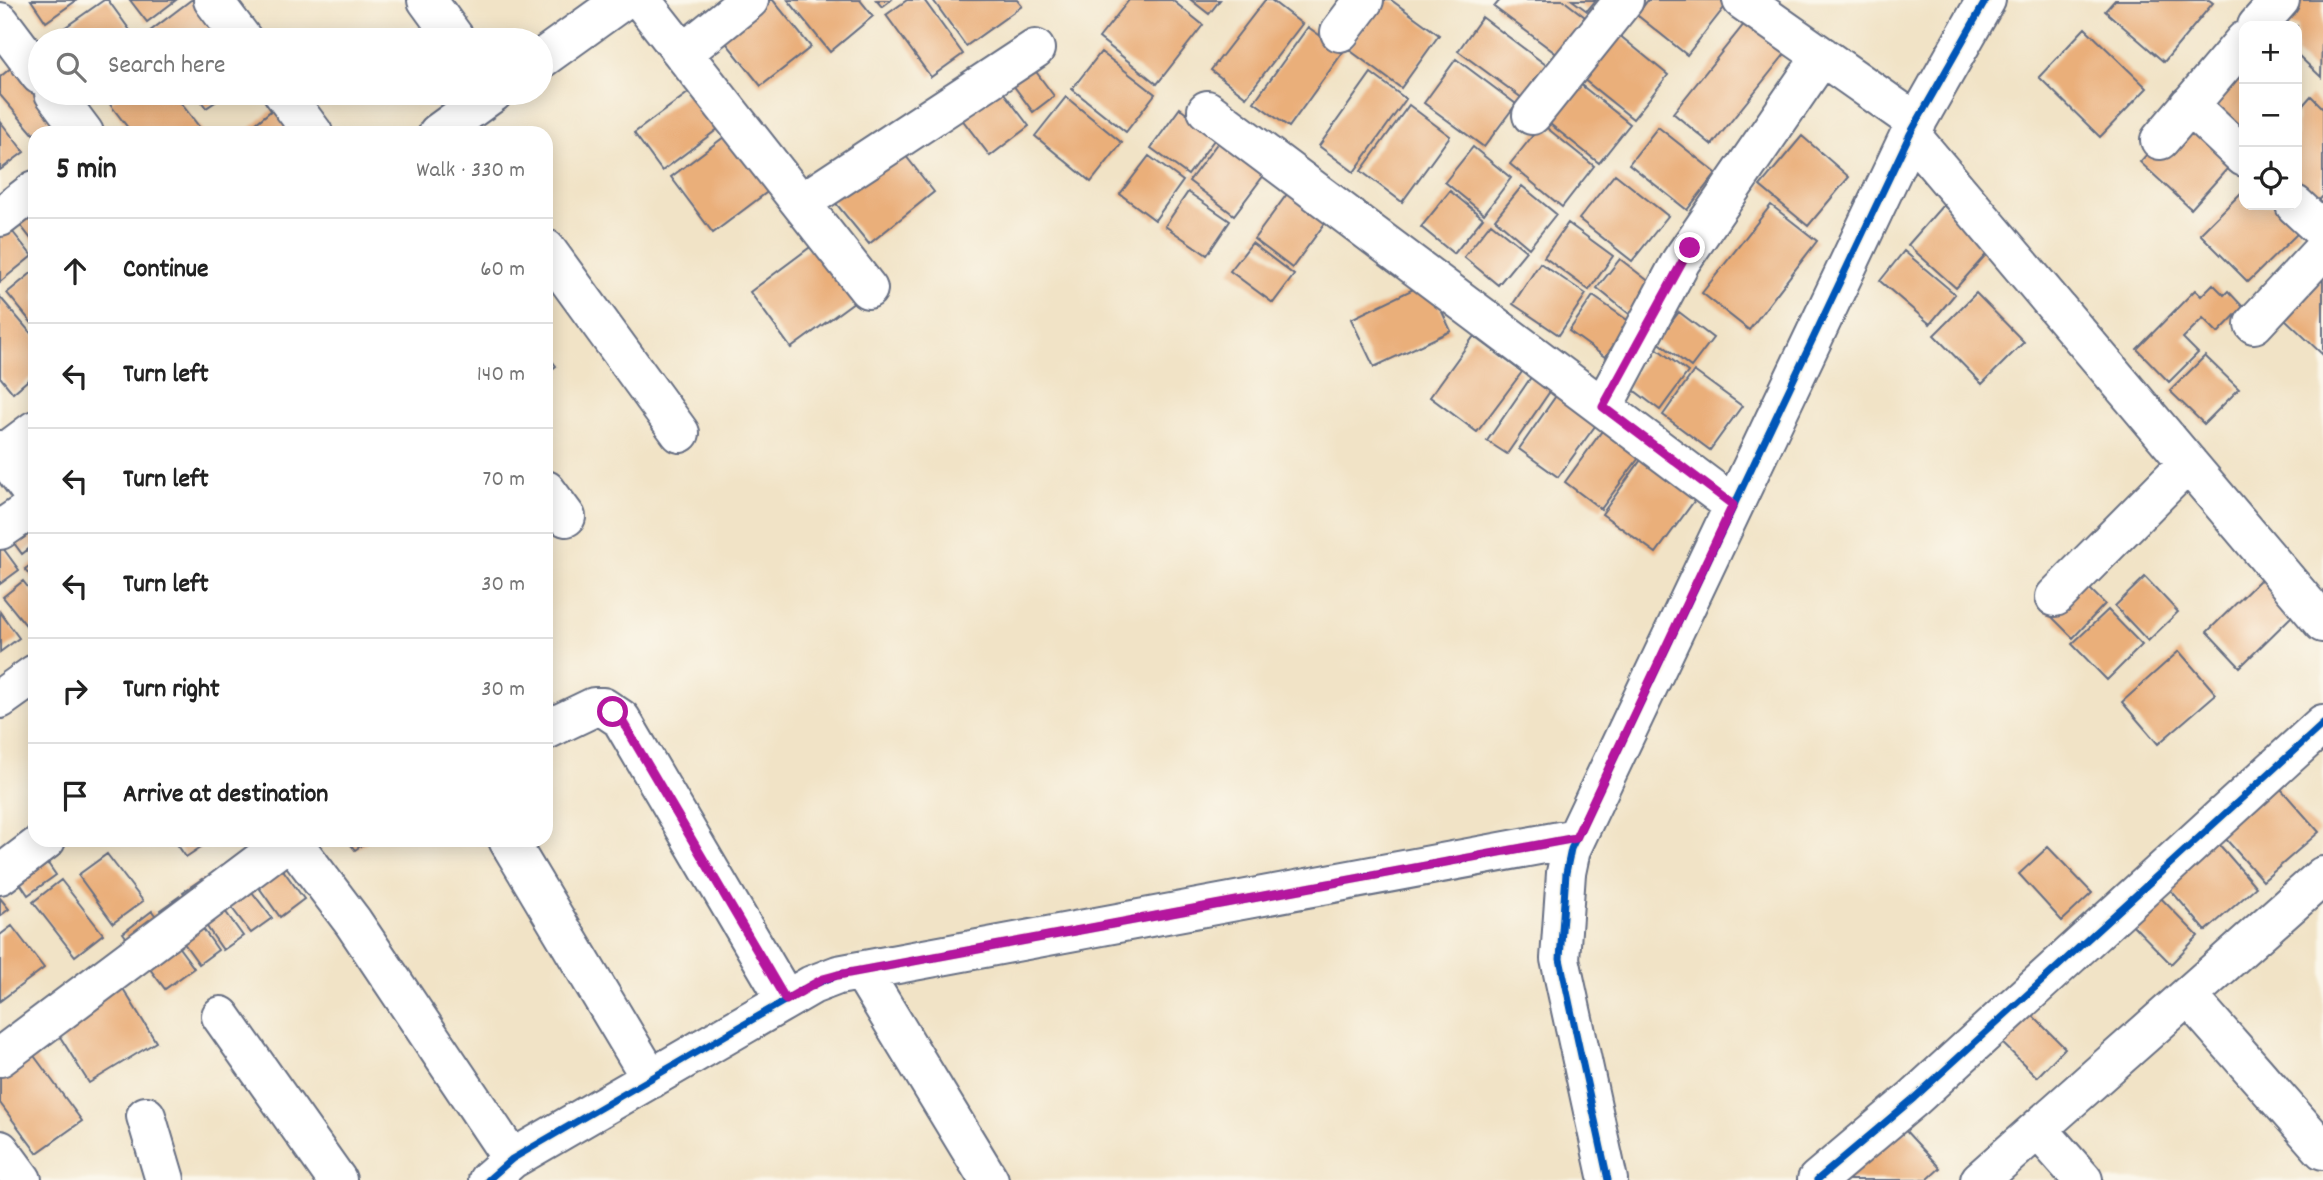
<!DOCTYPE html>
<html lang="en">
<head>
<meta charset="utf-8">
<style>
	:root { --surface:#fff; --page:#f2f2f2; --text:#222; --muted:#767676; --line:#e0e0e0 }
	body { margin:0; font-family:Dekko,sans-serif; background:var(--page); color:var(--text) }
	.controls { position:absolute; right:21px; top:21px; display:grid; overflow:hidden; border-radius:14px; box-shadow:0 4px 18px #0003 }
	.controls button { width:63px; height:63px; display:grid; place-items:center; padding:0; border:0; border-bottom:2px solid var(--line); background:var(--surface); color:var(--text); font:35px sans-serif }
	.stop { position:absolute; width:21px; height:21px; margin:-16px; border:5px solid #b5179e; border-radius:50%; background:#fff }
	.stop.end { background:#b5179e; border-color:#fff; box-shadow:0 2px 7px #0008 }
	.list { margin:0; padding:0; list-style:none }
	h2 { display:flex; justify-content:space-between; align-items:center; height:91px; margin:0; padding:0 28px; font-size:30px }
	h2 small { font-size:23px; font-weight:400; color:var(--muted) }
	.list li { display:grid; grid-template-columns:46px 1fr auto; gap:21px; align-items:center; box-sizing:border-box; height:105px; padding:0 28px; border-top:2px solid var(--line) }
	.list b { display:block; font-size:26px; white-space:nowrap }
	.list em { font-size:23px; font-style:normal; color:var(--muted) }
	.icon { flex:none; width:38px; height:38px; fill:none; stroke:currentColor; stroke-width:2; stroke-linecap:round; stroke-linejoin:round }
	.map { position:relative; flex:none; width:2323px; height:1180px; overflow:hidden }
	.search { position:absolute; background:var(--surface); box-shadow:0 4px 18px #0003; left:28px; top:28px; width:525px; height:77px; display:flex; align-items:center; gap:18px; box-sizing:border-box; padding:0 24px; border-radius:38px; color:var(--muted); font-size:26px }
	.panel { position:absolute; background:var(--surface); box-shadow:0 4px 18px #0003; left:28px; top:126px; width:525px; height:721px; border-radius:21px }
	.map>svg:first-child { display:block }
	.building { fill:#eaaf7a }
	.lines { fill:none; stroke-linecap:round; stroke-linejoin:round }
	.minor-casing { stroke:#666e82; stroke-width:42 }
	.minor { stroke:#fff; stroke-width:38 }
	.cycleway-casing { stroke:#fbf7ec; stroke-width:11 }
	.cycleway { stroke:#0057b8; stroke-width:7 }
	.route { stroke:#b5179e; stroke-width:9 }
</style>
</head>
<body>
<div class="map">
<svg width="2323" height="1180" viewBox="0 0 2323 1180">
	<rect width="100%" height="100%" fill="#fbf7ec"/>
	<filter id="ink" filterUnits="userSpaceOnUse"><feTurbulence type="fractalNoise" baseFrequency=".0143" numOctaves="2"/><feDisplacementMap in="SourceGraphic" scale="14" xChannelSelector="R" yChannelSelector="G"/><feConvolveMatrix kernelMatrix="1 2 1 2 8 2 1 2 1" color-interpolation-filters="sRGB"/></filter>
	<filter id="wash" filterUnits="userSpaceOnUse"><feTurbulence type="fractalNoise" baseFrequency=".00686" numOctaves="4" result="noise"/><feDisplacementMap in="SourceGraphic" scale="28" xChannelSelector="R" yChannelSelector="G"/><feGaussianBlur stdDeviation="1.57" result="paint"/><feColorMatrix in="noise" values="0 0 0 0 0 0 0 0 0 0 0 0 0 0 0 0 0 1.4 0 .05"/><feComposite in="paint" operator="in"/></filter>
	<g filter="url(#wash)">
		<rect width="100%" height="100%" fill="#f1e3c6"/>
		<g id="blocks">
			<!-- building -->
			<path class="building" d="M31,0H77L46,22Z
				M104,0H108L137,40H62L57,33Z
				M130,0H176L147,22Z
				M191,0H204L234,40H156L149,32Z
				M751,0H773L811,47L761,86L715,29Z
				M788,0H860L873,16L830,52Z
				M876,0H891L882,7Z
				M907,0H924L963,54L931,77L886,15Z
				M933,0H1017L1022,6L966,46Z
				M1129,0H1172L1203,25L1157,84L1099,38Z
				M1191,0H1220L1209,14Z
				M1265,0H1271L1302,24L1246,97L1211,70Z
				M1383,0H1391L1439,35L1401,88L1348,49Z
				M1500,0H1563L1585,17L1558,55L1494,7Z
				M1572,0H1596L1587,11Z
				M1648,0H1722L1727,4L1687,55L1637,15Z
				M2115,0H2209L2213,3L2164,62L2105,11Z
				M2292,0H2323L2321,77L2297,54V26H2267Z
				M1482,17L1546,65L1522,98L1458,51Z
				M1749,18L1788,50L1712,145L1673,113Z
				M1308,27L1343,52L1289,127L1254,102Z
				M2085,28L2147,88L2100,137L2039,77Z
				M1613,30L1668,75L1633,119L1577,74Z
				M2244,48V136L2201,92Z
				M1020,50L1054,96L1033,112L999,66Z
				M1101,52L1155,94L1126,132L1072,89Z
				M24,57L70,111L44,133H35V136L0,95V77Z
				M1456,59L1516,104L1484,147L1424,103Z
				M1371,73L1406,99L1354,172L1319,146Z
				M991,76L1029,126L990,156L952,106Z
				M1571,77L1630,124L1599,163L1540,116Z
				M707,79L735,116L662,171L634,133Z
				M123,93H173L204,133H132L109,103Z
				M196,93H229L206,108Z
				M2311,96L2323,108V196L2313,207L2297,192V112Z
				M1066,97L1122,143L1091,182L1035,136Z
				M278,105L302,133H244Z
				M1409,105L1450,136L1402,202L1361,171Z
				M1180,108L1217,136L1188,175L1151,148Z
				M2185,112L2236,159L2191,209L2140,162Z
				M0,121L24,152L0,170Z
				M1542,124L1594,166L1562,207L1510,164Z
				M1658,127L1716,173L1687,210L1629,164Z
				M736,128L778,184L713,233L671,177Z
				M1802,136L1849,177L1808,226L1760,186Z
				M1222,137L1267,171L1234,215L1189,181Z
				M895,142L934,192L869,244L829,195Z
				M1473,147L1511,178L1484,214L1445,182Z
				M1149,156L1183,181L1155,220L1120,194Z
				M35,170V244L0,199Z
				M1615,174L1668,216L1632,261L1579,219Z
				M1522,186L1556,214L1529,248L1495,219Z
				M1290,190L1328,219L1292,268L1254,239Z
				M2244,190V205H2275L2300,231L2248,282L2200,234Z
				M1450,191L1483,218L1454,254L1421,227Z
				M1188,192L1230,221L1207,255L1165,226Z
				M1771,205L1817,241L1749,330L1702,293Z
				M1943,205L1991,249L1956,288L1908,245Z
				M0,216L32,256L0,282Z
				M1491,223L1526,251L1498,285L1464,257Z
				M1568,223L1613,256L1589,290L1544,257Z
				M821,239L862,296L791,348L750,292Z
				M1252,243L1294,275L1273,303L1230,271Z
				M1904,251L1955,294L1930,324L1880,281Z
				M1620,259L1656,287L1633,317L1597,288Z
				M1540,263L1586,294L1559,335L1513,304Z
				M35,270V327L7,293Z
				M2323,278V355L2285,319Z
				M1428,282L1451,331L1374,367L1351,319Z
				M2213,284L2224,295L2228,291L2243,307L2218,333L2203,318L2183,338L2198,353L2169,382L2137,349L2195,290L2201,296Z
				M1976,293L2024,342L1982,384L1934,335Z
				M1593,296L1630,322L1605,357L1569,331Z
				M0,297L35,338V374L13,393L0,377Z
				M1679,312L1713,338L1691,367L1657,341Z
				M1474,336L1522,372L1477,432L1430,397Z
				M1655,347L1688,372L1660,410L1627,385Z
				M546,353L556,366L546,374Z
				M2205,356L2239,389L2204,424L2170,391Z
				M1536,370L1555,384L1507,454L1487,441Z
				M1694,371L1742,406L1710,450L1663,415Z
				M1558,393L1598,422L1558,477L1519,449Z
				M1607,424L1644,451L1601,509L1565,482Z
				M1646,453L1700,493L1656,553L1602,514Z
				M35,509V544L22,554L0,524Z
				M0,544L19,570L0,584Z
				M35,562V582L25,569Z
				M2069,568L2105,604L2073,638L2037,602Z
				M2145,577L2178,612L2148,641L2115,606Z
				M2261,579L2294,614L2240,667L2207,632Z
				M23,581L35,596V623L29,629L3,597Z
				M2108,610L2142,645L2107,680L2072,644Z
				M0,612L19,638L0,652Z
				M2179,651L2216,694L2158,744L2122,702Z
				M2273,780L2319,832L2263,881L2217,829Z
				M2211,835L2256,887L2206,931L2161,879Z
				M174,840H201L204,845L186,857Z
				M347,840H369L355,850Z
				M262,841L304,899L280,917L238,858Z
				M33,842L56,875L28,895L6,862Z
				M2048,847L2092,893L2062,921L2019,874Z
				M107,854L143,901L113,923L78,875Z
				M229,862L272,918L251,933L209,878Z
				M202,879L243,936L223,950L183,892Z
				M61,880L103,934L75,956L33,902Z
				M2151,888L2198,936L2171,964L2123,915Z
				M180,896L218,950L199,964L160,910Z
				M0,898L9,909L0,916Z
				M152,911L194,968L165,989L123,933Z
				M12,926L44,968L0,1001V935Z
				M114,974L156,1042L89,1083L47,1016Z
				M2023,1006L2065,1048L2037,1077L1994,1035Z
				M18,1034L82,1121L37,1153L0,1103V1047Z
				M1892,1116L1940,1168L1927,1180H1844Z"/>
		</g>
	</g>
	<g filter="url(#ink)">
		<use href="#blocks" fill-opacity="0" stroke="#666e82" stroke-width="2"/>
		<g class="lines">
			<!-- minor casing -->
			<g class="minor-casing">
				<path id="minor" d="M213,0L243,40
					M427,0L456,40
					M641,0L868,289
					M1742,0L1917,123
					M0,22L40,75
					M2257,26L2280,0
					M1340,32L1364,0
					M683,53L749,0
					M541,59L623,0
					M54,93L84,133
					M283,93L313,133
					M2189,105L2244,157
					M1207,110L1733,505
					M1532,115L1624,0
					M438,133L493,93
					M1910,134L2323,623
					M2160,140L2244,41
					M801,203L1035,49
					M2295,205L2323,231
					M0,217L35,190
					M546,249L680,433
					M2254,324L2323,250
					M1603,407L1681,261L1822,56
					M0,450L35,497
					M3,454L35,430
					M546,490L566,517
					M0,530L35,506
					M2055,597L2188,463
					M0,699L35,674
					M546,730L594,707H603L621,719L786,1000
					M291,840L353,922L512,1159
					M508,840L651,1079
					M0,875L46,840
					M862,971L989,1180
					M2188,996L2323,1150
					M221,1016L337,1180
					M0,1057L289,840
					M146,1116L165,1180
					M2038,1129L2083,1180
					M0,1150L22,1180
					M488,1180L512,1159L812,985L838,975L1576,838
					M1608,1180L1560,959L1566,873L1571,849L1910,134L1986,0
					M1817,1180L1914,1098L2323,724
					M1980,1180L2323,876"/>
			</g>
			<!-- minor -->
			<use href="#minor" class="minor"/>
			<!-- cycleway casing -->
			<g class="cycleway-casing">
				<path id="cycleway" d="M488,1180L512,1159L812,985L838,975L1576,838
					M1608,1180L1560,959L1566,873L1571,849L1910,134L1986,0
					M1817,1180L1914,1098L2323,724"/>
			</g>
			<!-- cycleway -->
			<use href="#cycleway" class="cycleway"/>
		</g>
	</g>
	<g class="lines" filter="url(#ink)">
		<!-- route -->
		<path class="route" d="M613,712L621,719L786,1000L823,979L838,975L1576,838L1733,505L1603,407L1690,248"/>
	</g>
</svg>
<div class="controls">
<button>+</button>
<button>−</button>
<button><svg class="icon" aria-label="locate" viewBox="0 0 24 24"><circle cx="12" cy="12" r="6"/><path d="M12 2v4M12 18v4M2 12h4M18 12h4"/></svg></button>
</div>
<div class="stop" style="left:613px;top:712px"></div>
<div class="stop end" style="left:1690px;top:248px"></div>
<div class="search"><svg class="icon" aria-label="search" viewBox="0 0 24 24"><circle cx="10" cy="10" r="6"/><path d="M15 15l6 6"/></svg>Search here</div>
<section class="panel">
<h2>5 min<small>Walk · 330 m</small></h2>
<ul class="list">
<li><svg class="icon" aria-label="ahead" viewBox="0 0 24 24"><path d="M12 20V5M6 11l6-6 6 6"/></svg><div><b>Continue</b></div><em>60 m</em></li>
<li><svg class="icon" aria-label="left" viewBox="0 0 24 24"><path d="M17 20v-9H6M10 6l-5 5 5 5"/></svg><div><b>Turn left</b></div><em>140 m</em></li>
<li><svg class="icon" aria-label="left" viewBox="0 0 24 24"><path d="M17 20v-9H6M10 6l-5 5 5 5"/></svg><div><b>Turn left</b></div><em>70 m</em></li>
<li><svg class="icon" aria-label="left" viewBox="0 0 24 24"><path d="M17 20v-9H6M10 6l-5 5 5 5"/></svg><div><b>Turn left</b></div><em>30 m</em></li>
<li><svg class="icon" aria-label="right" viewBox="0 0 24 24"><path d="M7 20v-9h11M14 6l5 5-5 5"/></svg><div><b>Turn right</b></div><em>30 m</em></li>
<li><svg class="icon" aria-label="arrive" viewBox="0 0 24 24"><path d="M6 21V4h12l-3 4 3 4H6"/></svg><div><b>Arrive at destination</b></div></li>
</ul>
</section>
</div>
</body>
</html>
